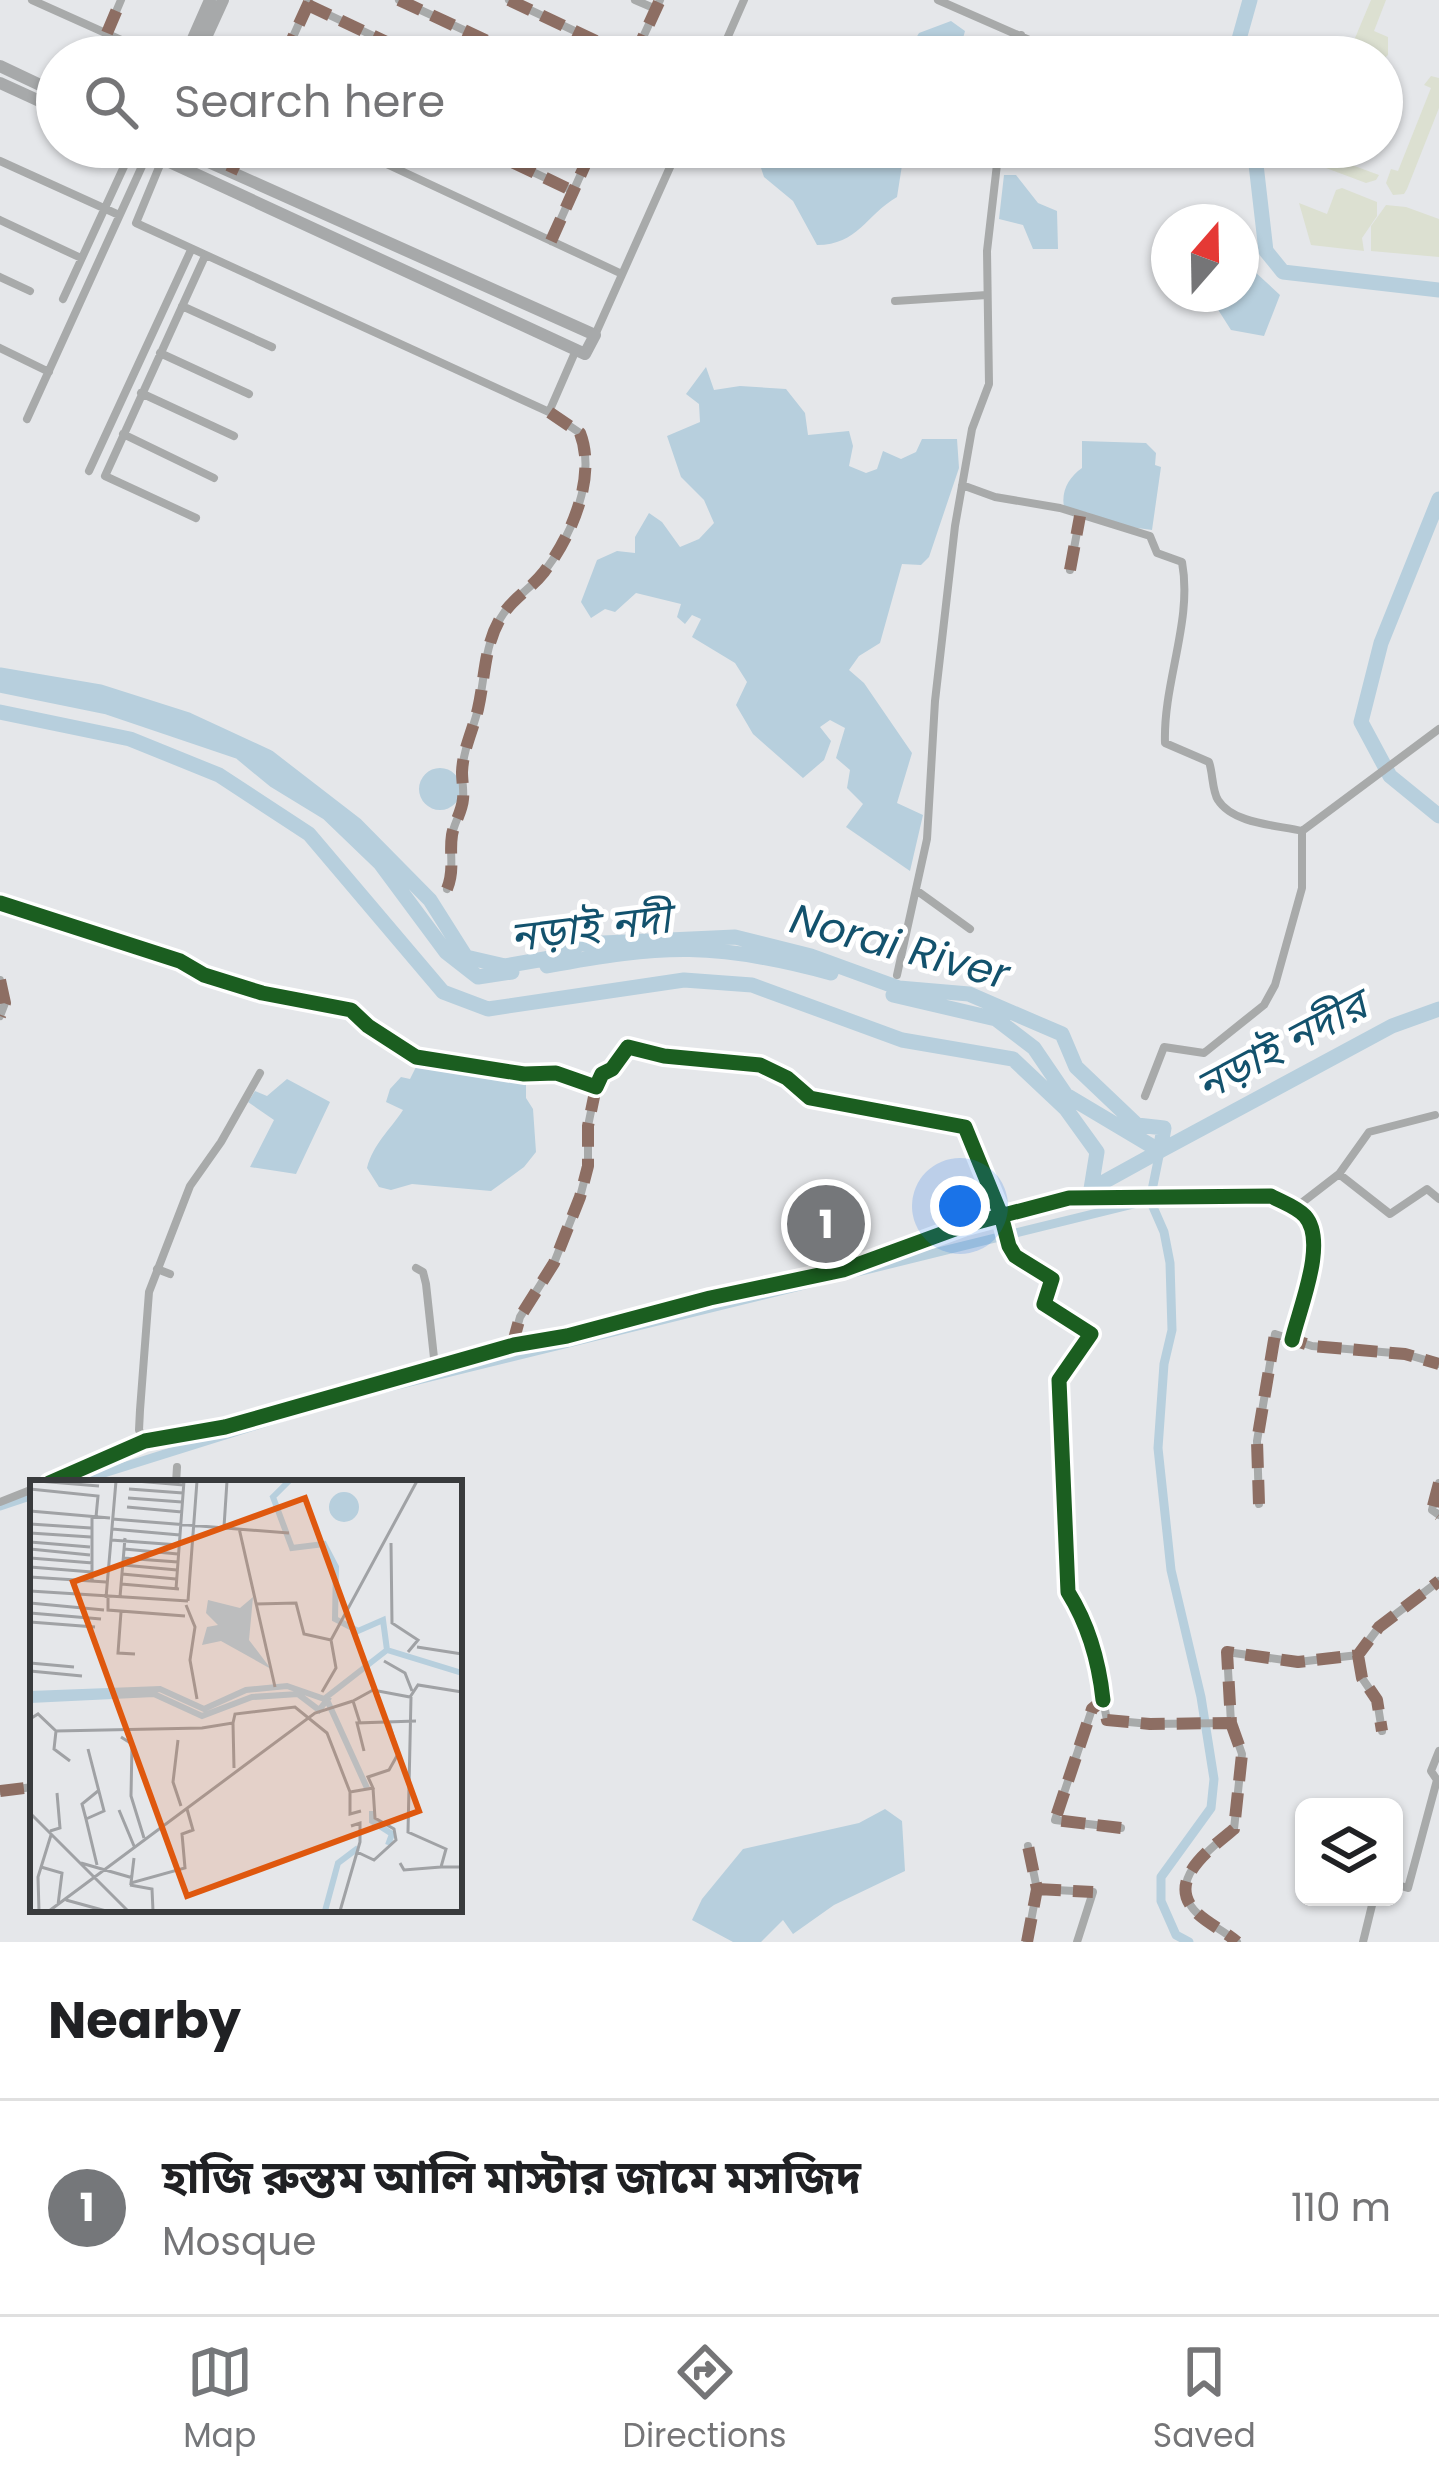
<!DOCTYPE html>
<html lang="en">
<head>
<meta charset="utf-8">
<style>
	:root { --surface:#fff; --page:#f2f2f2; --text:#202124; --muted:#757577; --line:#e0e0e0; --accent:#75777a }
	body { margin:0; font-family:Poppins,"Noto Sans Bengali",sans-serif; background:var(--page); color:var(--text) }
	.controls { position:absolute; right:36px; bottom:36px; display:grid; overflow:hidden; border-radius:18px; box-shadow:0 3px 9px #0004 }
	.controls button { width:108px; height:108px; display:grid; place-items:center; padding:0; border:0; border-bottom:3px solid var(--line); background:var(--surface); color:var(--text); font:60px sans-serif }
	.compass { position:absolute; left:1151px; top:204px; width:108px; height:108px; border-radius:50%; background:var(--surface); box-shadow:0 3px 9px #0004; rotate:20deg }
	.you { position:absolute; left:960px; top:1206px; width:42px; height:42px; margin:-30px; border:9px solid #fff; border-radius:50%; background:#1a73e8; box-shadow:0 0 0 18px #1a73e833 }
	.badge { display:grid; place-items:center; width:78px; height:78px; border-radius:50%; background:var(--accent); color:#fff; font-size:39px; font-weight:700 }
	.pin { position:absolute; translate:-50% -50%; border:6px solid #fff; box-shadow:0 3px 12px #0006 }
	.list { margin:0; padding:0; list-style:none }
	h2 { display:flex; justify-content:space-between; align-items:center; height:156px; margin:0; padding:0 48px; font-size:51px }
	h2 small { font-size:39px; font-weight:400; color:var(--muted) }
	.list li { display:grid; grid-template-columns:78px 1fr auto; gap:36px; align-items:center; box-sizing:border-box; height:216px; padding:0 48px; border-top:3px solid var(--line) }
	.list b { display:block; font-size:45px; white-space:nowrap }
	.list p { margin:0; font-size:39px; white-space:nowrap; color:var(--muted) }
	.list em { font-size:39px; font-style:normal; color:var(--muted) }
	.icon { flex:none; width:66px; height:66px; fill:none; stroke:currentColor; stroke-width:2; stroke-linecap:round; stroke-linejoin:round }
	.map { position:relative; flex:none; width:1439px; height:1942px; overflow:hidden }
	.search { position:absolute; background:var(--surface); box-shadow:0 3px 9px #0004; left:36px; right:36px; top:36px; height:132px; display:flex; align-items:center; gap:30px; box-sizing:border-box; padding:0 42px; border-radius:66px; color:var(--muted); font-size:45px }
	.sheet { height:372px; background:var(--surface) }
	nav { display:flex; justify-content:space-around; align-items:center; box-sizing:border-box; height:168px; border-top:3px solid var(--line); background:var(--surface); font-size:33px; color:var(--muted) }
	nav a { display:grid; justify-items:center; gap:6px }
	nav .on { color:var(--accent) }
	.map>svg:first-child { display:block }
	.green { fill:#dce0d1 }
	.water { fill:#b7cfdd }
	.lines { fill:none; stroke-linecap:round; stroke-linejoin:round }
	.canal { stroke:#b7cfdd; stroke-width:9 }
	.river { stroke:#b7cfdd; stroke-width:15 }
	.street { stroke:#a8aaaa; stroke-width:8 }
	.secondary { stroke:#a7a9aa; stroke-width:12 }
	.quiet { stroke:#8d6e63; stroke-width:12; stroke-dasharray:24 12; stroke-linecap:butt }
	.cycleway-casing { stroke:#fff; stroke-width:22 }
	.cycleway { stroke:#1b5e20; stroke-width:15 }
	.labels { text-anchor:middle; stroke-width:10; stroke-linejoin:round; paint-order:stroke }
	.water-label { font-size:42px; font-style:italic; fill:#13526d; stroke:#fff }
	.inset-river { fill:none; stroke:#b7cfdd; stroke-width:6 }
	.inset-road { fill:none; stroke:#a0a2a5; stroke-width:3 }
	.view { fill:#df580e; fill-opacity:0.15; stroke:#df580e; stroke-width:6 }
	.inset-edge { fill:none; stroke:#393b3d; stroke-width:6 }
</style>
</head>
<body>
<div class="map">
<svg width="1439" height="1942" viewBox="0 0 1439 1942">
	<rect width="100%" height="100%" fill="#e5e7ea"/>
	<!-- green -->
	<path class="green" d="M1371,0H1386L1374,31L1388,37V55L1382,60L1347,57Z
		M1431,76L1439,78V108L1407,189L1404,194L1393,195L1386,183L1391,169L1398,171L1431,88L1424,85Z
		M1323,147H1346L1341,161L1379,175L1376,180L1366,183L1318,165Z
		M1342,188L1377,202V216L1362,238L1364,251L1311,245L1299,203L1327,214L1336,190Z
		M1386,205L1406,207L1439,219V257L1371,251V226Z"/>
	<!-- water -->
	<path class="water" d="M951,21L965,31L958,57H933L913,43L919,33Z
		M754,147H876L903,159L897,197C866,215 858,245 817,245L793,201L764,177Z
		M1004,175H1016L1038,203L1057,211L1058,249H1033L1023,225L999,219Z
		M1254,271L1280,295L1264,336L1231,330L1210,297L1241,294V279Z
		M706,367L714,390L740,386L786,389L805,413L808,435L849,431L853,446L849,466L866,473L877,469L883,451L901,459L916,452L922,439H957L959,468L929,557L921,565L902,564L880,643L859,656L849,670L864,683L912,753L897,803L923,815L910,871L846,827L863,804L847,788L850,770L836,758L845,728L830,720L820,727L831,741L824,760L803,778L753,734L736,705L747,682L735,663L692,637L701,619L692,615L685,624L677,617L681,604L636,593L615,612L605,609L591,618L581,602L597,560L617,551L635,553V537L649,513L662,522L680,547L699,539L714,523L704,500L681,477L667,436L700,422L699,404L686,394Z
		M1082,441L1146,443L1156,453L1155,465L1161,467L1152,530L1109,524L1089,513L1064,507C1061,491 1069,477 1082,468Z
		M419 789a21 21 0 1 1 42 0a21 21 0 1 1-42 0Z
		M418,1063L460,1066L526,1081V1098L533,1109L536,1152L524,1167L491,1191L412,1184L391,1190L379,1187L367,1168C373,1144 390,1130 403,1110L386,1102L390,1089L401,1077L410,1079Z
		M287,1079L330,1102L296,1174L250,1167L274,1120L248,1102L255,1091L267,1096Z
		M885,1809L902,1821L905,1871L834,1905L793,1934L783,1920L761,1942H733L692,1920L702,1899L743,1849L859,1823Z"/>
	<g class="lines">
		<!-- canal -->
		<path class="canal" d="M1160,1151L1150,1200L1164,1232L1170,1263L1172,1330L1164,1364L1158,1448L1171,1570L1201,1697L1214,1779L1211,1808L1161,1877V1901L1176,1935L1189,1942
			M72,1483L337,1400L1150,1200
			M0,1506L33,1495"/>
		<!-- river -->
		<path class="river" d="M1234,57L1250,0
			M1254,147L1266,251L1283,272L1439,290
			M1439,499L1381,643L1361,722L1390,776L1439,816
			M0,675L100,692L188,720L268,757L356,825L430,900L466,957L505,966L550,958L581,944L735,937L811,956L899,988L969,994L1062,1034L1076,1067L1137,1125L1164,1128L1160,1151L1091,1189L1097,1152L1066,1109L1013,1059L902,1040L752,985L684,980L488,1009L443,992L309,834L219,775L130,739L0,712
			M0,685L107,707L240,752L274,780L328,813L380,863L446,952L478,977L512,972
			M547,966C661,944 718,942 831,973
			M893,995L996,1019L1034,1048L1066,1095L1160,1151L1392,1026L1439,1009"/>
		<!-- street -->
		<path class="street" d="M32,0L159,57
			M399,0L522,57
			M509,0L630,57
			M635,0L656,9
			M938,0L1068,57
			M308,5L418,57
			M107,33L121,0
			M284,57L309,1
			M634,57L660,0
			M719,57L744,0
			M1016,57L1021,35
			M350,147L622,274
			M480,147L573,191
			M1257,147L1283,159
			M162,160L136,223L549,412L580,433C597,477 571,537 544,572C530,590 512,598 500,619C484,647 485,678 478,709C473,730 463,749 462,772C462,781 464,790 463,799C462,812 454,823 452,835C449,854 455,870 447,889
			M0,161L119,215
			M231,173L243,147
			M0,220L81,258
			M551,241L593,147
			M0,277L30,291
			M63,299L133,147
			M895,301L987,295
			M182,306L272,347
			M595,335L679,147
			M0,348L49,372
			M160,353L249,394
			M141,393L234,436
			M549,412L576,350
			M27,419L148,153
			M123,434L214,478
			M89,471L191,250
			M962,485L995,497L1060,508L1150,536L1157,553L1182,562C1193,621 1163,682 1165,743L1209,762C1213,773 1212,791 1218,800C1233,824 1277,825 1302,831
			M196,518L105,476L205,256
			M1070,570L1080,516
			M916,890L970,929
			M0,903L180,961L204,975L262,993L351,1010L368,1026L416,1057L524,1074L556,1073L596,1087L602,1074L612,1069L628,1047L664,1056L760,1065L787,1078L810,1098L965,1127L1001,1215L1009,1246L1015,1256L1052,1279L1044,1304L1091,1334L1059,1380L1068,1592C1088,1624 1099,1662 1103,1700
			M897,975L927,839L935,701L955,526L972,429L989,384L987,251L999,147
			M0,980L5,1003L0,1016
			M1145,1096L1164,1047L1204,1053L1264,1005L1275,985L1302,888V831L1439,729
			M1339,1174L1369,1132L1435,1115
			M1295,1208L1339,1174L1390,1214L1427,1189L1439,1199
			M416,1268L423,1272L426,1284L435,1367
			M157,1269L170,1274
			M512,1346L520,1317L554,1263L580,1197L588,1166V1126L596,1087
			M145,1441L139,1430L140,1410L149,1292L190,1186L221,1142L260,1073
			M49,1483L145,1441L225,1427L514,1345L567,1336L710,1298L843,1270L966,1225L1069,1198L1271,1196C1282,1202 1297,1207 1305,1216C1328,1242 1299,1309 1292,1340
			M176,1483L177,1467
			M1439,1483L1432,1510L1439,1515
			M0,1502L33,1489
			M1259,1504L1257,1441L1275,1334L1312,1346L1405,1354L1439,1364
			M1358,1655L1362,1678L1377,1700L1382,1731
			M1231,1723L1242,1754L1234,1829C1214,1846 1170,1876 1191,1906C1201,1921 1224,1930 1237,1942
			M0,1791L33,1787
			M1121,1828L1055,1820L1092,1709L1103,1700L1107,1720L1150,1724L1231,1723L1227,1652L1298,1662L1358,1655L1379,1627L1439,1581
			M1394,1884L1408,1888L1437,1780L1431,1771L1439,1751
			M1037,1889L1093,1892L1077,1942
			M1027,1942L1037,1889L1028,1846
			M1363,1942L1374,1897"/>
		<!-- secondary -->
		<path class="secondary" d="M185,57L210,0
			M197,57L223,0
			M0,66L57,93
			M0,83L57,109
			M137,147L585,354L595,335L175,147"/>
		<!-- quiet -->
		<path class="quiet" d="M399,0L522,57
			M509,0L630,57
			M308,5L418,57
			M107,33L121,0
			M284,57L310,0
			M634,57L660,0
			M480,147L573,191
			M231,173L243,147
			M551,241L593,147
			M1070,570L1080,516
			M447,889C455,870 449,854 452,835C454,823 462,812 463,799C464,790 462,781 462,772C463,749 473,730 478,709C485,678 484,647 500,619C512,598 530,590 544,572C571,537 597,477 580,433L549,412
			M0,980L5,1003L0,1016
			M512,1346L520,1317L554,1263L580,1197L588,1166V1126L596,1087
			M1439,1483L1432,1510L1439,1515
			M1259,1504L1257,1441L1275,1334L1312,1346L1405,1354L1439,1364
			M1358,1655L1362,1678L1377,1700L1382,1731
			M1231,1723L1242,1754L1234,1829C1214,1846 1170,1876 1191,1906C1201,1921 1224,1930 1237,1942
			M0,1791L33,1787
			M1121,1828L1055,1820L1092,1709L1103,1700L1107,1720L1150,1724L1231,1723L1227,1652L1298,1662L1358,1655L1379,1627L1439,1581
			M1037,1889L1093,1892
			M1027,1942L1037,1889L1028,1846"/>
		<!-- cycleway casing -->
		<g class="cycleway-casing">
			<path id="cycleway" d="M0,903L180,961L204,975L262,993L351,1010L368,1026L416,1057L524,1074L556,1073L596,1087L602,1074L612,1069L628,1047L664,1056L760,1065L787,1078L810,1098L965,1127L1001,1215L1009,1246L1015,1256L1052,1279L1044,1304L1091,1334L1059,1380L1068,1592C1088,1624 1099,1662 1103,1700
				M49,1483L145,1441L225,1427L514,1345L567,1336L710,1298L843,1270L966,1225L1069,1198L1271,1196C1282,1202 1297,1207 1305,1216C1328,1242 1299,1309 1292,1340"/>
		</g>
		<!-- cycleway -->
		<use href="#cycleway" class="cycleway"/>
	</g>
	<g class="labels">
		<!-- water labels -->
		<g class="water-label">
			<text transform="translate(590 927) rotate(-7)" y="15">নড়াই নদী</text>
			<text transform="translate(900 946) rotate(15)" y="15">Norai River</text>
			<text transform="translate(1281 1045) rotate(-28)" y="15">নড়াই নদীর</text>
		</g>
	</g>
	<!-- overview -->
	<g transform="translate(30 1480)">
		<rect width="432" height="432" fill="#e5e7ea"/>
		<path d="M299 27a15 15 0 1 1 30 0a15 15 0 1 1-30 0ZM223,117L219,160L241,189L191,161L172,165L177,147L188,145L176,133L178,120L210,128Z" fill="#b7cfdd"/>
		<path class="inset-river" d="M259,1L243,17L262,68L294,64L306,87L305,139L328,151L353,140L357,170M0,214L130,209L174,229L216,210L257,206L297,220L289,230L268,214L222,217L172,236L124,214L0,220M294,219L357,170L432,193M297,220L337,308M342,331V341L362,354L358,365M295,431L308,383L328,368"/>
		<path class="inset-road" d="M8,1L69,6M106,1L154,5M0,9L68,16L66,37M99,9L153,13M98,18L152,22M97,27L152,32M0,31L80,38M82,39L259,53M0,44L61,48M194,47L197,1M209,48L245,207M82,49L150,55M0,53L61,57M81,60L149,65M0,62L60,67M361,63L362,143L388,160L378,172M0,69L60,75M94,69L148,74M0,78L63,83M93,78L148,82M93,85L147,90M0,87L62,92M92,94L146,99M0,97L76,102M62,101V37M91,104L149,109M146,109L154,1M0,111L158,121M90,117L95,58M76,118L86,1M78,118V130L155,136M158,121L167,1M0,123L74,130M226,124L266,123L274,154L301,160M156,125L165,147L160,180L167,219M91,132L88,173L105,174M0,133L71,139M0,142L65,147M387,167L432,174M354,181L375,193L382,211M0,183L44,187M0,191L52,196M292,212L306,188L301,160L387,1M381,217L378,352L416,369L411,387H432M323,221L343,210L380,217L388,205L432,212M0,239L8,234L26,251L172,248L203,243L205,234L265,227L297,253L320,312M203,243L204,288M26,251L24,269L40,281M91,257L102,264L101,316L114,358M148,260L143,302L151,326M58,269L74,331L56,339L67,385M334,271L327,243L386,241M89,330L104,366M331,331L320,334V312L343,308L338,297L359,290L368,274L359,242M0,333L98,431M56,339L52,324L68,311M20,351L30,348L27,313M327,372L344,380L366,360L364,349L345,338L343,308M104,378L101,403L155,388L152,354L163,350L157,329M51,383L103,398M370,383L374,390L411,387M11,387L32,393L28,425M100,405L122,409L123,431M36,420L76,431M9,431L8,397L21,355M19,431L285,233L323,221L330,243M310,431L330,362V343L321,346"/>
		<path class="view" d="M275,18L389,331L157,416L43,102Z"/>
		<rect width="432" height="432" class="inset-edge"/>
	</g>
</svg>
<div class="controls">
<button><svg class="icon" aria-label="layers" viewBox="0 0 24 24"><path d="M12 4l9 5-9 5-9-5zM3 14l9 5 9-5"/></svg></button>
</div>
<svg class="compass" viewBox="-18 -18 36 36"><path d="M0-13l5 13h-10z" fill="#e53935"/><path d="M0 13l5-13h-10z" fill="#757577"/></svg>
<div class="you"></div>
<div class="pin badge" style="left:826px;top:1224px">1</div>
<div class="search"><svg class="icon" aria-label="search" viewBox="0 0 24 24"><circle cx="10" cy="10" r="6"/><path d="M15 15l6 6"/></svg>Search here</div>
</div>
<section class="sheet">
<h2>Nearby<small></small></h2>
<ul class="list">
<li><span class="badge">1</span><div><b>হাজি রুস্তম আলি মাস্টার জামে মসজিদ</b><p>Mosque</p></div><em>110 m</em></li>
</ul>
</section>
<nav>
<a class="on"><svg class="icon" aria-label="map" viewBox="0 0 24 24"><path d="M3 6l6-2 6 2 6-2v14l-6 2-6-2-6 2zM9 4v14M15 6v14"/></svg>Map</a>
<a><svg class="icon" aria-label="directions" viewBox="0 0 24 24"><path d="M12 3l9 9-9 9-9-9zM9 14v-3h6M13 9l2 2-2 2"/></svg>Directions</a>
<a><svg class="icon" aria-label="saved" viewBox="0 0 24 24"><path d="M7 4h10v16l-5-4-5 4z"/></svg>Saved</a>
</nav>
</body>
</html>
